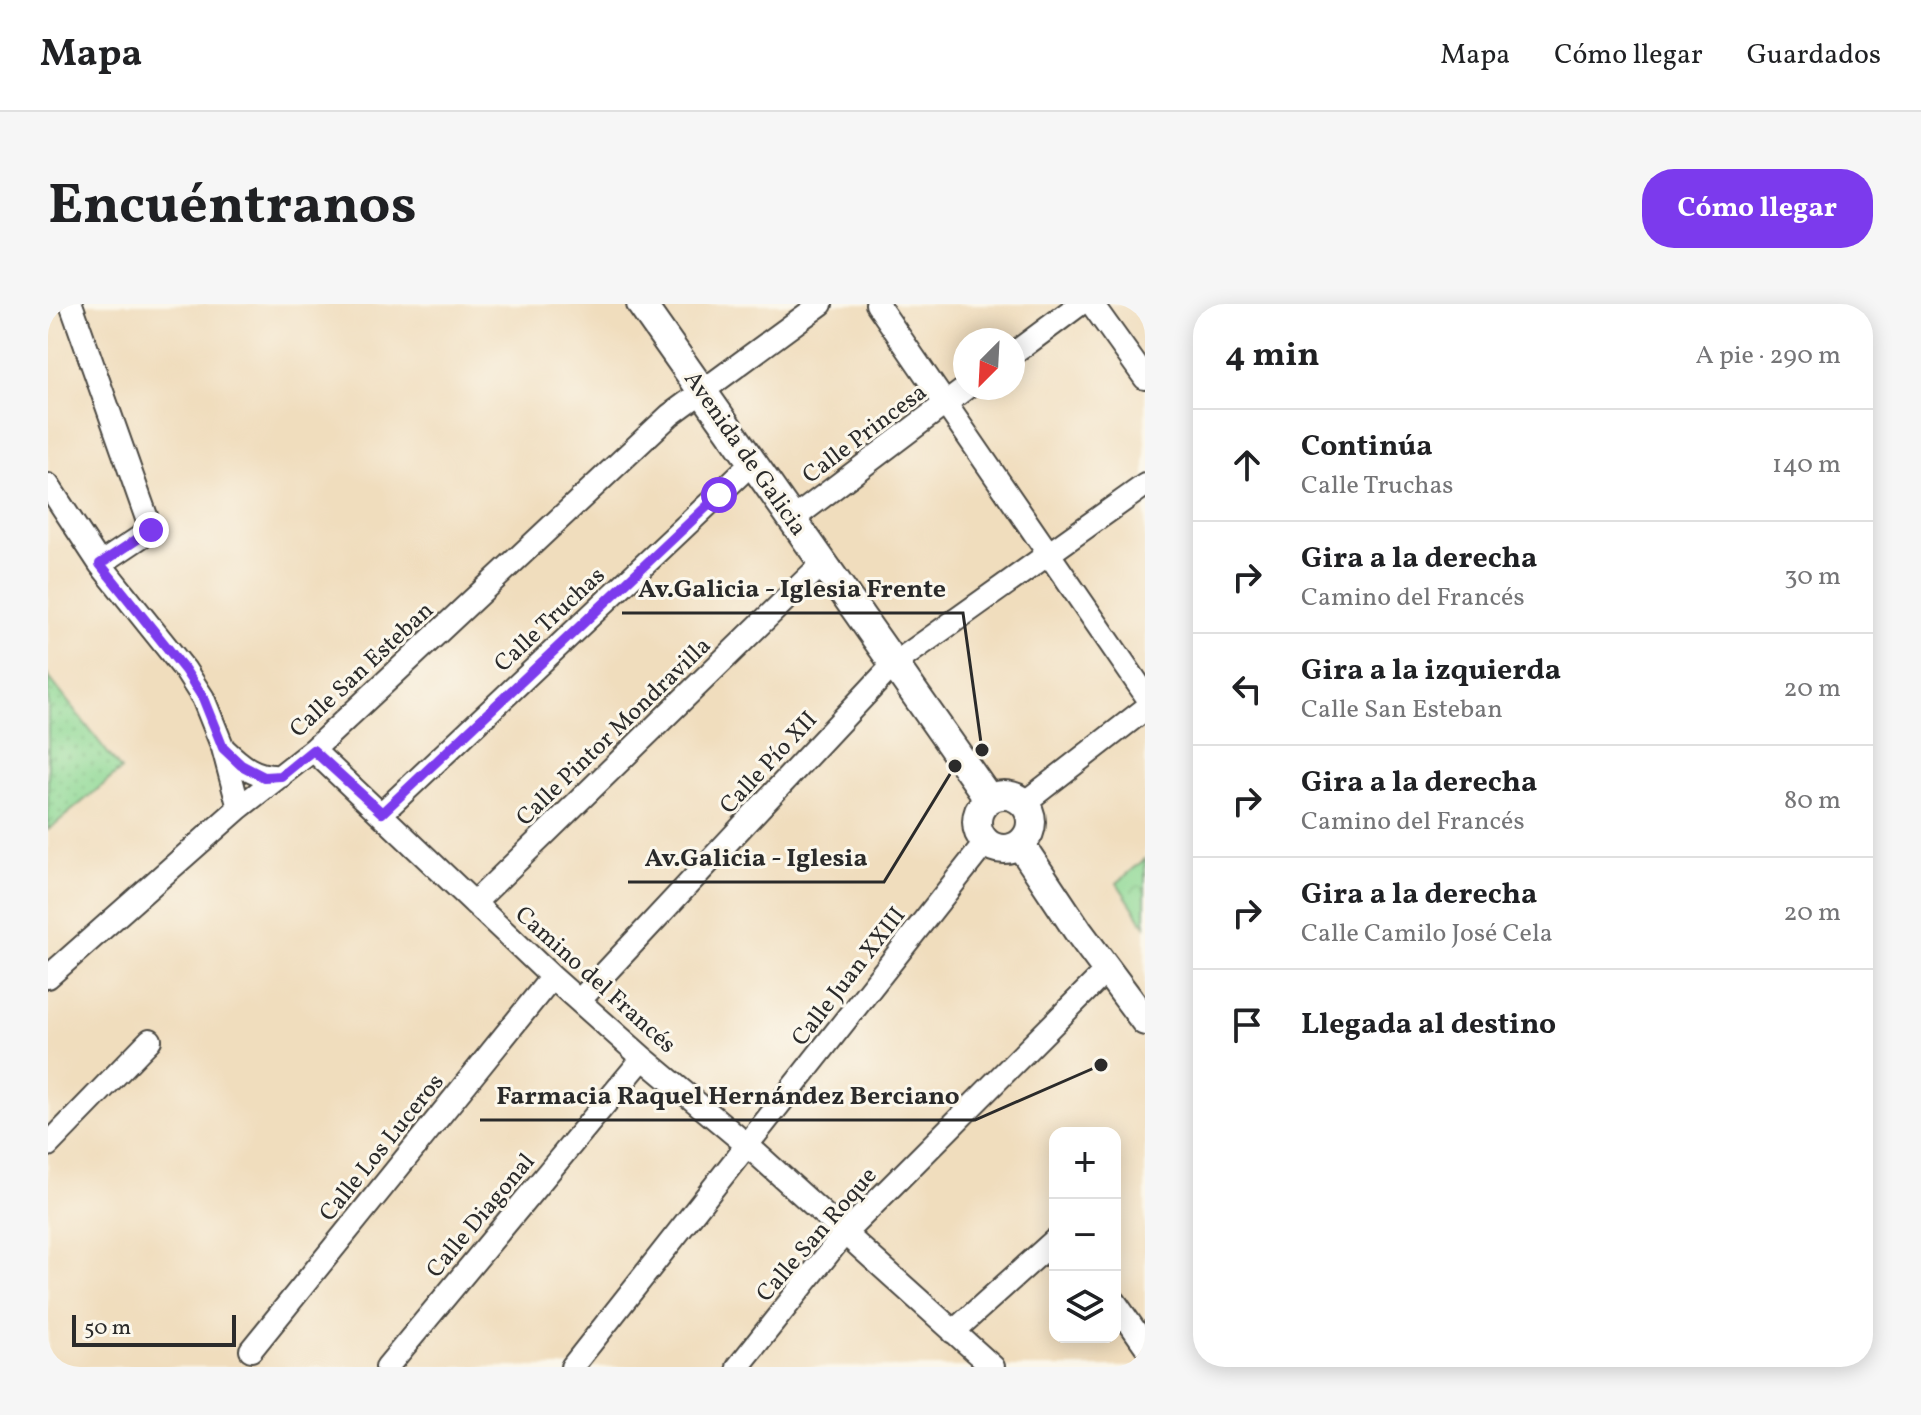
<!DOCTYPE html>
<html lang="es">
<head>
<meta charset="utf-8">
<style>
	:root { --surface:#fff; --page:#f6f6f6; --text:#202124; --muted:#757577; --line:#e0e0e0; --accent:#7c3aed }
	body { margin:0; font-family:Vollkorn,serif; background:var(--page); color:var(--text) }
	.controls { position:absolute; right:24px; bottom:24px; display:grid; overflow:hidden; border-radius:16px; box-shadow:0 4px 20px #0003 }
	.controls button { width:72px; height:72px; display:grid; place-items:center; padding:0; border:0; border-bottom:2px solid var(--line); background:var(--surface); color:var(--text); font:40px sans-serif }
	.compass { position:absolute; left:905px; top:24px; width:72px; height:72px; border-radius:50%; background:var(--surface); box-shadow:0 4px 20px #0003; rotate:204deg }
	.scale { position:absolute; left:24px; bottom:20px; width:164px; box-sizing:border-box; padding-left:8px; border:4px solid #2b2b2b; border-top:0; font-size:22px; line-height:28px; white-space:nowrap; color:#2b2b2b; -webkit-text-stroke:6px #fbf7ec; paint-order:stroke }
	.stop { position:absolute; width:24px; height:24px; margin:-18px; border:6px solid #7c3aed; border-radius:50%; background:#fff }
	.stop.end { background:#7c3aed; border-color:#fff; box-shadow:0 2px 8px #0008 }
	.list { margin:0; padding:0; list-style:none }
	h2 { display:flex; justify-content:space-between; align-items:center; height:104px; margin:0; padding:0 32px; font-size:34px }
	h2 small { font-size:26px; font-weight:400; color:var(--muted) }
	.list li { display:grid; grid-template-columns:52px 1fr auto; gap:24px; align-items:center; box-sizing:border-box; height:112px; padding:0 32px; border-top:2px solid var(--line) }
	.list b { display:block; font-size:30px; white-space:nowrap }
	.list p { margin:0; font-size:26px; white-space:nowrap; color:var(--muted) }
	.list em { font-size:26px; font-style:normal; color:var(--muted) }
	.icon { flex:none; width:44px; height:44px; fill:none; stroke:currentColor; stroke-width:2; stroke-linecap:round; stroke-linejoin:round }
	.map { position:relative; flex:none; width:1097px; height:1063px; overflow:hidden; border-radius:32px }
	header { display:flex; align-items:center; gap:48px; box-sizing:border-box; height:112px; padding:0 40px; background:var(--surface); border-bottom:2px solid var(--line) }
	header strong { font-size:38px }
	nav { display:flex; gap:44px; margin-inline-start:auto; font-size:28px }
	.intro { display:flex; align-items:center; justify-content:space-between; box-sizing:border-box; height:192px; padding:0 48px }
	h1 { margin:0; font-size:56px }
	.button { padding:20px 36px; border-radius:32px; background:var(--accent); color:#fff; font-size:28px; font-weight:700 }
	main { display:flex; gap:48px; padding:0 48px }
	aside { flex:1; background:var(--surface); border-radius:32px; box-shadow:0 4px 20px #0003 }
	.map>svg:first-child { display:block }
	.grass { fill:url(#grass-dots); stroke:#5c8260; stroke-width:2 }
	.park { fill:url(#park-crowns); stroke:#5c8260; stroke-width:2 }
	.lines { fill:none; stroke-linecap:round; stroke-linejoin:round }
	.minor-casing { stroke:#494641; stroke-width:26 }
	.major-casing { stroke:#494641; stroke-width:32 }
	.minor { stroke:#fff; stroke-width:22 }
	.major { stroke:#fff; stroke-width:28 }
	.route { stroke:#7c3aed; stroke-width:10 }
	.labels { text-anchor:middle; stroke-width:6; stroke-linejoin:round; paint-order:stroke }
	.street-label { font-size:24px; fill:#2b2b2b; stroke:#fbf7ec }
	.leader { fill:none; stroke:#2b2b2b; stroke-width:3 }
	.callout-dot { fill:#2b2b2b; stroke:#fbf7ec; stroke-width:3 }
	.callout-label { font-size:26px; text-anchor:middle; font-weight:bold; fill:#2b2b2b; stroke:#fbf7ec; stroke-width:6; stroke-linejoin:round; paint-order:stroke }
</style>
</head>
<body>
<header>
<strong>Mapa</strong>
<nav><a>Mapa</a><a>Cómo llegar</a><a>Guardados</a></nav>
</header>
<div class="intro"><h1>Encuéntranos</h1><a class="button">Cómo llegar</a></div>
<main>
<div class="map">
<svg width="1097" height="1063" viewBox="0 0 1097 1063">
	<defs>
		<pattern id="grass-dots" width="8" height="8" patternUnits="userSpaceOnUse" patternTransform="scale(2)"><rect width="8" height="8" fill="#8ed894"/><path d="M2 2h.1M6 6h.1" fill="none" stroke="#7bba80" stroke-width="1.8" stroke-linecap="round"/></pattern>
		<pattern id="park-crowns" width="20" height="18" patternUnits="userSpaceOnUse" patternTransform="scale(2)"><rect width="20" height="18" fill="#8ed894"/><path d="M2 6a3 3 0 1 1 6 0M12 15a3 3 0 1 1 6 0" fill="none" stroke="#7bba80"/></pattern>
	</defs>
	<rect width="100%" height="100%" fill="#fbf7ec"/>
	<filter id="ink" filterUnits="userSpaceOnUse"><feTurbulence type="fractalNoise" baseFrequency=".0125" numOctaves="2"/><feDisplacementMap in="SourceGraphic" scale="16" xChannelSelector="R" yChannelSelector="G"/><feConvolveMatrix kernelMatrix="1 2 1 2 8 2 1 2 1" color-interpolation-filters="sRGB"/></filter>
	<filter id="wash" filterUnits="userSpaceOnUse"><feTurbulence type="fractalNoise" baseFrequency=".006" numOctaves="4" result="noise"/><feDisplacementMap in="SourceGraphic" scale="32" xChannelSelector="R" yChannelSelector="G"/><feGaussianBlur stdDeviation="1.8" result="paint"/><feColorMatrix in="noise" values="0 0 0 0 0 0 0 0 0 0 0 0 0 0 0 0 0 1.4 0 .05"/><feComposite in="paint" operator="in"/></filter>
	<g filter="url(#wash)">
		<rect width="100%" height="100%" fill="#f0ddbd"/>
		<!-- grass -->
		<path class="grass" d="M0,372L73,466L0,526Z"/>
		<!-- park -->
		<path class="park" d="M1097,555V622L1069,579Z"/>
	</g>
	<g filter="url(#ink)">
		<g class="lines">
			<!-- minor casing -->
			<g class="minor-casing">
				<path id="minor" d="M23,0L103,226L52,260
					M829,0L1097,390
					M1044,0L1097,74
					M965,50L1032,0
					M0,181L52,260L137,366L155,394L175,444L191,504
					M745,215L918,84
					M175,444C193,461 207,474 233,472
					M265,446L504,673L595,754L699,841L945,1063
					M976,499L1097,405
					M334,509L705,158
					M426,599L775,259
					M0,673L191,504L265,446L622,111L773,0
					M531,697L846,360L1097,181
					M0,841L102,736
					M1067,998L1097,1041
					M905,1028L1007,936
					M203,1046L504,673
					M339,1063L595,754
					M524,1063L938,538
					M690,1063L795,931L1059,666"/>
			</g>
			<!-- major casing -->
			<g class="major-casing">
				<path id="major" d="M593,0L941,495
					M929 518a27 27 0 1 1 54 0a27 27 0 1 1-54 0Z
					M972,540L1030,627L1097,717"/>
			</g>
			<!-- minor -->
			<use href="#minor" class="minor"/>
			<!-- major -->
			<use href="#major" class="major"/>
		</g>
	</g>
	<g class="lines" filter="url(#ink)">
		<!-- route -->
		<path class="route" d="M103,226L52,260L137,366L155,394L175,444L193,461L216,473L233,472L265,446L334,509L671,191"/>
	</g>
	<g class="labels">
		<!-- street labels -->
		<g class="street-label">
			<text transform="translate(816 129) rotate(-37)" y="8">Calle Princesa</text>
			<text transform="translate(698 149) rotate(55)" y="8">Avenida de Galicia</text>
			<text transform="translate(501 315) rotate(-43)" y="8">Calle Truchas</text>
			<text transform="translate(313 365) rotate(-43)" y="8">Calle San Esteban</text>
			<text transform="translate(565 427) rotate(-44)" y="8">Calle Pintor Mondravilla</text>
			<text transform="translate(720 458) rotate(-47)" y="8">Calle Pío XII</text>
			<text transform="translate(800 672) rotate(-52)" y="8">Calle Juan XXIII</text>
			<text transform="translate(548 675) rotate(42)" y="8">Camino del Francés</text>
			<text transform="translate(333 843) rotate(-51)" y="8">Calle Los Luceros</text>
			<text transform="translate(432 911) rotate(-50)" y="8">Calle Diagonal</text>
			<text transform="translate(768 930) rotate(-49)" y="8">Calle San Roque</text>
		</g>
	</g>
	<!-- callouts -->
	<path class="leader" d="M934 446L915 309H574M907 462L836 578H580M1053 761L927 816H432"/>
	<g class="callout-dot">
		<circle cx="934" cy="446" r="8"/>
		<circle cx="907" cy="462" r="8"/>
		<circle cx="1053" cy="761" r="8"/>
	</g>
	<g class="callout-label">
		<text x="744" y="293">Av.Galicia - Iglesia Frente</text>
		<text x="708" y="562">Av.Galicia - Iglesia</text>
		<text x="680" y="800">Farmacia Raquel Hernández Berciano</text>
	</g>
</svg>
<div class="controls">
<button>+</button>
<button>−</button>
<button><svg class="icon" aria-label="layers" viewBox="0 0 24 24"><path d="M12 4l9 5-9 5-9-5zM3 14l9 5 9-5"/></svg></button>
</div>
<svg class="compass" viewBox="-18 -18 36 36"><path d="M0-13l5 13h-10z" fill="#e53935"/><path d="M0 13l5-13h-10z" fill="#757577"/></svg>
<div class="scale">50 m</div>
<div class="stop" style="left:671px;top:191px"></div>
<div class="stop end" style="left:103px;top:226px"></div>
</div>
<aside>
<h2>4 min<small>A pie · 290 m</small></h2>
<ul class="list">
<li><svg class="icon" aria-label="ahead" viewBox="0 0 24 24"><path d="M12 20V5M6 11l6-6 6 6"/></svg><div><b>Continúa</b><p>Calle Truchas</p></div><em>140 m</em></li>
<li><svg class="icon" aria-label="right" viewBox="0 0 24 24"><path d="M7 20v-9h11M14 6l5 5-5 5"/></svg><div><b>Gira a la derecha</b><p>Camino del Francés</p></div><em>30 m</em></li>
<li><svg class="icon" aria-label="left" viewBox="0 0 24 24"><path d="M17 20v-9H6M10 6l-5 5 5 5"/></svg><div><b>Gira a la izquierda</b><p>Calle San Esteban</p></div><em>20 m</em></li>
<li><svg class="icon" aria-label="right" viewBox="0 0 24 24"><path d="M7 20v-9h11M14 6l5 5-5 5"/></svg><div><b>Gira a la derecha</b><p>Camino del Francés</p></div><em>80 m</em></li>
<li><svg class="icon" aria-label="right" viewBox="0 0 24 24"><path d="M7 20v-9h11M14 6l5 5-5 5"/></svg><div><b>Gira a la derecha</b><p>Calle Camilo José Cela</p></div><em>20 m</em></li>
<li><svg class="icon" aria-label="arrive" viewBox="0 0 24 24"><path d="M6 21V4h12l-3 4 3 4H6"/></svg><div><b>Llegada al destino</b></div></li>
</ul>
</aside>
</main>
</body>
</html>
